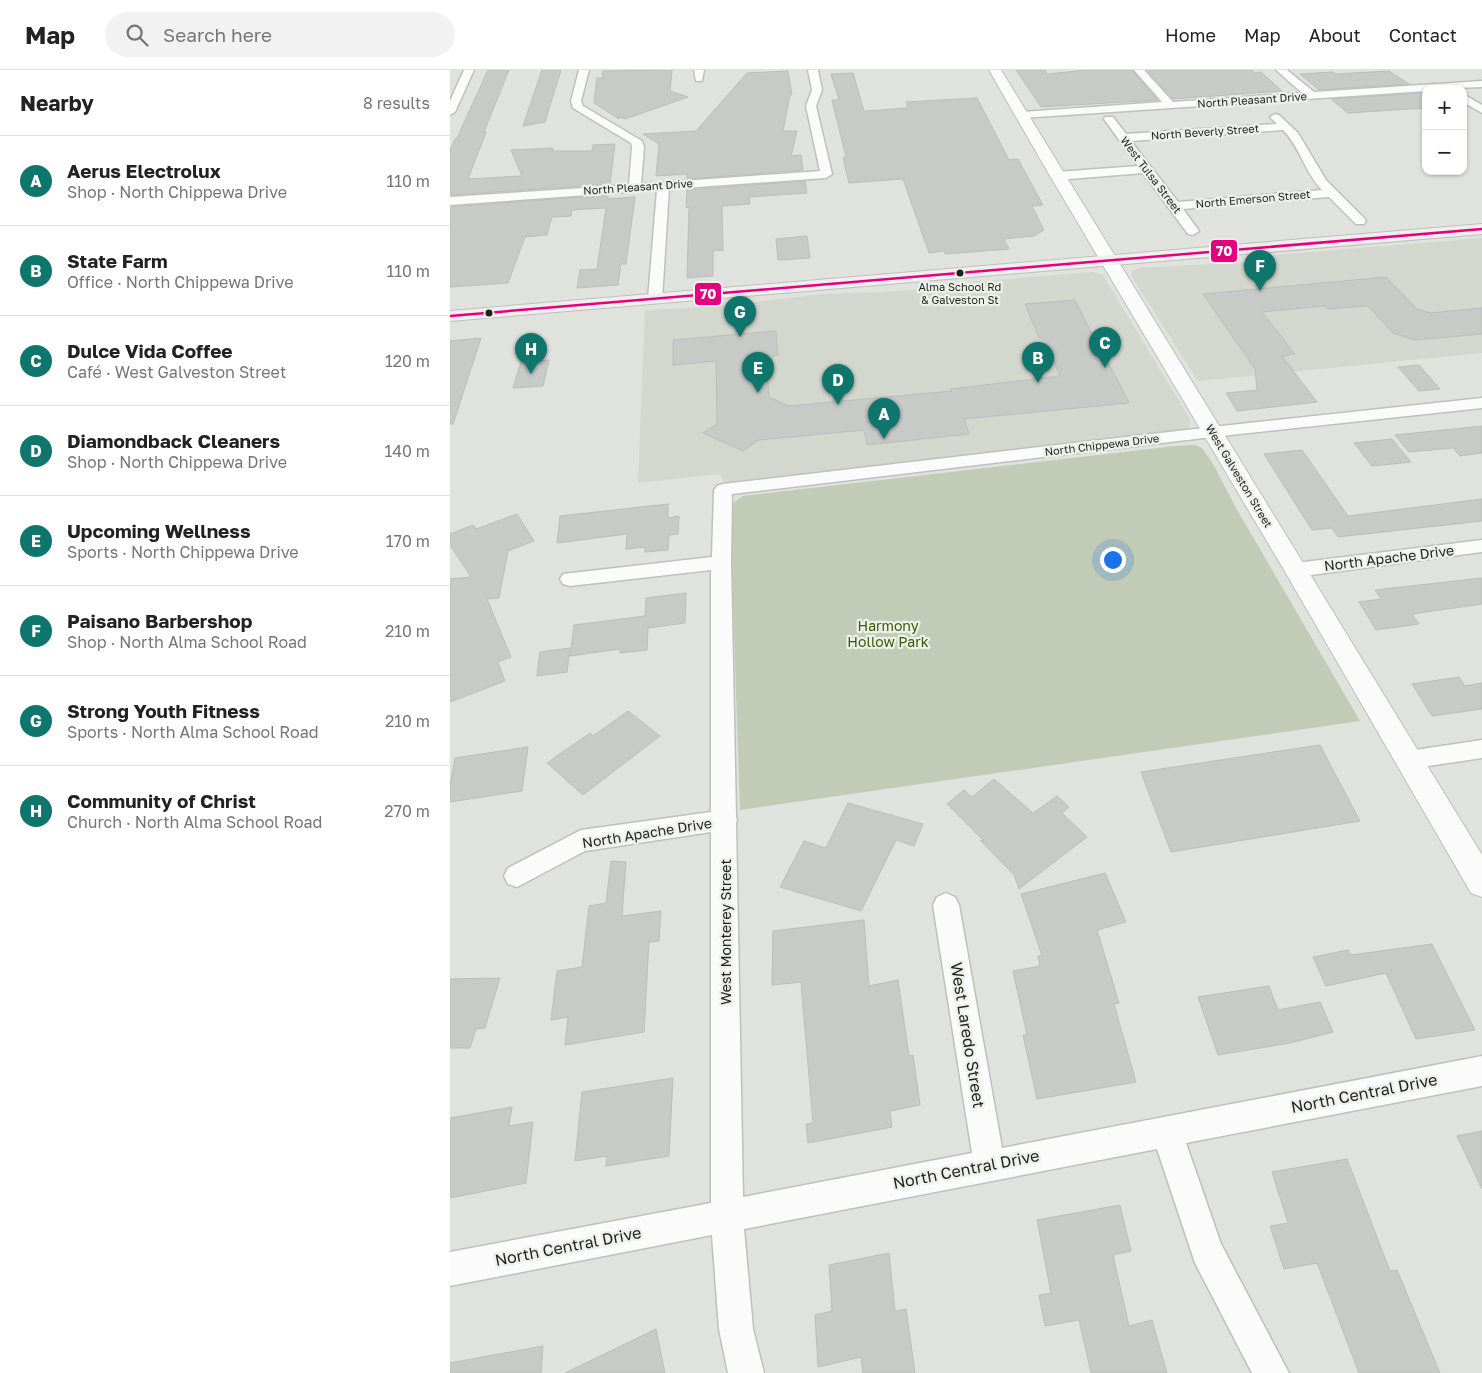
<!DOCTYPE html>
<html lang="en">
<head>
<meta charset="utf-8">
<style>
	:root { --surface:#fff; --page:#f2f2f2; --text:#222; --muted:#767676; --line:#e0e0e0; --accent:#0f766e }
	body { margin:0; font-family:"Golos Text",sans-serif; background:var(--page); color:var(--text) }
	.controls { position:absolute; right:15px; top:15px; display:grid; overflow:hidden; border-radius:10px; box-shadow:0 1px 4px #0004 }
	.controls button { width:45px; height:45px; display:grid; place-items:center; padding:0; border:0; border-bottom:1px solid var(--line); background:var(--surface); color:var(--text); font:25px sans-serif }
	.you { position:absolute; left:662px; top:489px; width:18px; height:18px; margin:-12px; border:4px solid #fff; border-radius:50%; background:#1a73e8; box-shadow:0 0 0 8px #1a73e833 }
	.badge { display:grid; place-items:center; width:32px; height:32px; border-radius:50%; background:var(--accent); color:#fff; font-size:16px; font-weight:700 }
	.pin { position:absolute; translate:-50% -41px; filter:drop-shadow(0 1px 2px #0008) }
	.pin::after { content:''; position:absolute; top:26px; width:18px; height:15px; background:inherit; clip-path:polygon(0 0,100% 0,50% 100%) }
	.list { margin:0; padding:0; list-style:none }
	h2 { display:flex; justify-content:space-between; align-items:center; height:65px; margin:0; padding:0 20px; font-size:21px }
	h2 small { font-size:16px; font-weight:400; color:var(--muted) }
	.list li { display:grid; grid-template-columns:32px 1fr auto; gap:15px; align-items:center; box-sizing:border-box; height:90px; padding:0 20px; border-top:1px solid var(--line) }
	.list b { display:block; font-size:19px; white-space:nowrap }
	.list p { margin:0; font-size:16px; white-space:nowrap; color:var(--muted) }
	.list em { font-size:16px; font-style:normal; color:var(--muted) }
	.icon { flex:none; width:28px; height:28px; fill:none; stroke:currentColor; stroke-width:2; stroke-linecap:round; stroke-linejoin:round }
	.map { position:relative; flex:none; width:1032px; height:1303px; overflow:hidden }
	header { display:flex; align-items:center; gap:30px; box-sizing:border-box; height:70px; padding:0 25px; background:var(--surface); border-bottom:1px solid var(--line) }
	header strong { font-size:24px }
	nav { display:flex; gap:28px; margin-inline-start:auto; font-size:18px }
	.search { width:350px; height:45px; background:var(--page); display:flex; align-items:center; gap:12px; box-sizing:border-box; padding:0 18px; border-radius:28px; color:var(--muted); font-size:19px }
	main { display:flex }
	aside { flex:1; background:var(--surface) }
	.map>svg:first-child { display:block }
	.built { fill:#d3d7ce }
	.green { fill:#c1cbb6 }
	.building { fill:#c8cac7; stroke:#bcbebb }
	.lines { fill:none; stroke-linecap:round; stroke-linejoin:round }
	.minor-casing { stroke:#bfc0bd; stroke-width:3 }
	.tertiary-casing { stroke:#bfc0bd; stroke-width:2 }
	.secondary-casing { stroke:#bfc0bd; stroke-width:2 }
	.minor { fill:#fafbfa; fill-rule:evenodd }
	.tertiary { fill:#fafbfa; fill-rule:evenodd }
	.secondary { fill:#f0eeef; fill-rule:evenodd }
	.bus-1-casing { stroke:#edf1e9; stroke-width:5 }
	.bus-1 { stroke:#e5007d; stroke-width:2.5 }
	.bus-dot { fill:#1f211e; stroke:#edf1e9; stroke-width:2 }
	.labels { text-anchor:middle; stroke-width:4.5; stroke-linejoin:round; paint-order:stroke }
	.far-street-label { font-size:11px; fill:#1f211e; stroke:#edf1e9 }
	.far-bus-label { font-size:11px; fill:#1f211e; stroke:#edf1e9 }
	.street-label { font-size:14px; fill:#1f211e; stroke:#edf1e9 }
	.park-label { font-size:14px; fill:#3a5705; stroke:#edf1e9 }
	.near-street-label { font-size:16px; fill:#1f211e; stroke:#edf1e9 }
	.line-badge { stroke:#edf1e9; stroke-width:2 }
	.badge-label { font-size:14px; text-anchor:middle; font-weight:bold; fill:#fff }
</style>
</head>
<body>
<header>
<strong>Map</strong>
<div class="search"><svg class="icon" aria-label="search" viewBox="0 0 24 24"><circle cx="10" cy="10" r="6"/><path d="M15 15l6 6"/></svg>Search here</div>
<nav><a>Home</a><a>Map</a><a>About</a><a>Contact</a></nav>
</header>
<main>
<aside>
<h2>Nearby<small>8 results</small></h2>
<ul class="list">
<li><span class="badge">A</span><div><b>Aerus Electrolux</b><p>Shop · North Chippewa Drive</p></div><em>110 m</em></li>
<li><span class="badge">B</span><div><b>State Farm</b><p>Office · North Chippewa Drive</p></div><em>110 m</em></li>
<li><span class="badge">C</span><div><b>Dulce Vida Coffee</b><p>Café · West Galveston Street</p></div><em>120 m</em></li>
<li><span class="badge">D</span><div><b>Diamondback Cleaners</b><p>Shop · North Chippewa Drive</p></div><em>140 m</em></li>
<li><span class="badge">E</span><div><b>Upcoming Wellness</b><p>Sports · North Chippewa Drive</p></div><em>170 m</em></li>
<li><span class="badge">F</span><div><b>Paisano Barbershop</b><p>Shop · North Alma School Road</p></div><em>210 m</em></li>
<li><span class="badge">G</span><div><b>Strong Youth Fitness</b><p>Sports · North Alma School Road</p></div><em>210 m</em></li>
<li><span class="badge">H</span><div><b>Community of Christ</b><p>Church · North Alma School Road</p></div><em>270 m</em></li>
</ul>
</aside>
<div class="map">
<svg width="1032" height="1303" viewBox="0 0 1032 1303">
	<rect width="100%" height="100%" fill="#e0e2de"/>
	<!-- built -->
	<path class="built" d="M1032,168V283L748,311L682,207V201L689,198L800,192L825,185Z
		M642,202L652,204L740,349L739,357L733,361L278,416L269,404L188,413L195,240L260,237L373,224L431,222L488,218L522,212Z"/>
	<!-- green -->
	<path class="green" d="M745,375L752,378L763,394L786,438L910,651L290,740L280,445C281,434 284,431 293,426L725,376Z"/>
	<!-- building -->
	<path class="building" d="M38,0H59L34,62H36L18,109L72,106L61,80L103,78L102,81H142L143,75L165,74L160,114L0,125V80L5,69L7,68Z
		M92,0H111L95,52L73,56Z
		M222,0L220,21L238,27L175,49L169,47V49L144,33L147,8H152L153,1Z
		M566,0H595L597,4L638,0H682L708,30L591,37Z
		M697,0H802L805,3L811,2L832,21L723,29Z
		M338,1L342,24L340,25L333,61H347L341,86L351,85L353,100L237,109V104L206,106L209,74L193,64L246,61L297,3Z
		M939,1L959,14L869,20L850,4L883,2L886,4Z
		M403,3L414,41L458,38L456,32L527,28L559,90L568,89L593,135L582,136L594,160L584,166L554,169L559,179L495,184L494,181L479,183L453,109L399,113L393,88L396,87L382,30H389L381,4Z
		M973,23L976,25V38L898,43L881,29Z
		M355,111L357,123L299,127L300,134L272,136L273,180L263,181V206L237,208L239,137L236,138L237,120Z
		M158,125V129L185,127L176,194H171L168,215L127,218L130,200L147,199L156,138L122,140L121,146L102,147L97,165L75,167L58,213L0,217V137Z
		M357,166L360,188L328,190L326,169Z
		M936,207L967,239L980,243L1032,238V264L965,270L943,263L918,236L877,239L874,236L812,242L845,284L832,286L867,332L787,341L776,323L807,320L805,299L753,224Z
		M625,230L657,294H659L679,333L514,349L519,364L417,375L414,360L309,370L293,381L253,363L267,354L266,291L223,295V270L326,261L328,285L322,286L323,300L317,301L319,327L338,336L502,321L501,319L610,306L593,268H589L575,234Z
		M31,268L3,354H0V271Z
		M99,290L93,316L63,318L71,292Z
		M969,295L990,319L969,321L948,297Z
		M1032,356V383L1010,386L1003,378L959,382L945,365Z
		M942,369L961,392L922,396L904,373Z
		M852,380L898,446L1032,429V451L888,467L882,458L862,460L814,384Z
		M218,434V448L229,446L228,464L219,465L218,480L195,482V477L176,479L177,464L107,473L110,446Z
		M67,444L84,471L58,481L49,528L37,529L61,587L48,592L55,611L0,632V509L21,507L0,475V464L23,455L26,459Z
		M1032,508V534L962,544L969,554L926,560L909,532L931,529L925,520Z
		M236,523L235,553L198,558L197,580L170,583V579L120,586L124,555L195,546L196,528Z
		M120,578L117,602L87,606L90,582Z
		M1009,607L1015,616L1032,613V639L982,646L962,614Z
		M178,641L210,666L133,725L97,693L140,663L143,666Z
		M870,675L910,751L721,782L691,702Z
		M78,677L72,721L0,732V715L5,688Z
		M544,709L583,743L607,726L619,737L612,743L637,767L569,819L564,805L530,770L534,771L497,734L514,720L522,727Z
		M398,733L473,754L464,776L446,770L411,841L330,817L354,771L376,778Z
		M161,791L176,792L172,846L211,841L209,871L199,872L194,962L115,975L118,947L101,950L107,901L132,897L139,836L156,833Z
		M655,803L676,852L647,860L669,933L664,934L686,1012L587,1029L573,965H577L563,901L590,896L588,886H592L571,824Z
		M414,850L419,916L448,910L459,986L463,985L470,1035L440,1041L442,1057L358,1073L356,1054L363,1053L351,912L322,915L323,861Z
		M982,874L1025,960L966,969L936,903L876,916L863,887L898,880L901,885Z
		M50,908L35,958L26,959L20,978H0V909Z
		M819,916L828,940L870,932L883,962L840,973L768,985L748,927Z
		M223,1008L219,1086L156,1096L157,1086L125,1091L132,1022Z
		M62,1037L59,1056L83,1052L76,1113L0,1128V1048Z
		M1032,1061V1119L1007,1066Z
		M897,1089L940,1201L947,1200L990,1303H909L867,1193L834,1199L820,1156L838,1153L822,1102Z
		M670,1135L681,1181L663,1185L679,1256L702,1250L717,1303H641L629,1250L595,1256L589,1225L601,1223L587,1150Z
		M439,1183L445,1241L456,1239L465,1303H413L411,1287L368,1297L365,1245L382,1241L379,1195Z
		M206,1259L215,1303H115Z
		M93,1276L91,1303H0V1293Z"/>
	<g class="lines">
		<!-- minor casing -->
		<g class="minor-casing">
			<path id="minor" d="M14,0H24L5,42L0,45V31Z
				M129,0H139L131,31L133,36L192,71L194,77L191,114L370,101L356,36L362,20L358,0H368L372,20L366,36L382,104L376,108L219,119L212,229L210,232H200L198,229L207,120L0,135V127L179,115L182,77L181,73L123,38L121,31Z
				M244,0H254L252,11H246Z
				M684,0H694L723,32L852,23L826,0H837L864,22L1032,11V17L976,19V21L572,48L567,45L572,42L712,32Z
				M1013,24L1032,35V43L1013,32Z
				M825,44L829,45L848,63L876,110L914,148L916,151L914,154H906L879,127L733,139L749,161L743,165L738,164L693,103L607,110L601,106L607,102L688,96L654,49L655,47H663L676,64L827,54L820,47ZM833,60C850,77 855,103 872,120L728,132L681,71Z
				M1032,328V338L762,367L282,424L281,492L286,747L287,750L286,753L293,1127L522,1083L483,835L487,827L496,823L505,827L509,835L552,1078L1032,986V1016L736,1073L771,1174L839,1303H802L745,1193L707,1079L294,1159L303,1259L314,1303H278L269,1259L262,1165L0,1216V1182L261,1133V762L135,781L67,817L58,814L54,806L58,798L131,760L261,742V500L120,516L113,514L110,509L113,504L262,487L264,420L267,416L273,414L762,357Z
				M1032,470V482L846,507L839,505L836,500L839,495L846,493Z
				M1032,670V688L958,699L950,697L946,690L950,683L958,681Z"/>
		</g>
		<!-- tertiary casing -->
		<g class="tertiary-casing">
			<path id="tertiary" d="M539,0H551L1032,785V827L1021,823L834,500L600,106Z"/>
		</g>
		<!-- secondary casing -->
		<g class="secondary-casing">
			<path id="secondary" d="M1032,154V164L0,251V241Z"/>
		</g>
		<!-- minor -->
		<use href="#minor" class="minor"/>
		<!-- tertiary -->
		<use href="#tertiary" class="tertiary"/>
		<!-- secondary -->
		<use href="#secondary" class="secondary"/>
		<!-- bus-1 casing -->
		<g class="bus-1-casing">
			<path id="bus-1" d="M0,246L1032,159"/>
		</g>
		<!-- bus-1 -->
		<use href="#bus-1" class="bus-1"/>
	</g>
	<!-- markers -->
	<g class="bus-dot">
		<circle cx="510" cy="203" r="4.5"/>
		<circle cx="39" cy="243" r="4.5"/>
	</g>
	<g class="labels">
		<!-- far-street labels -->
		<g class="far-street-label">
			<text transform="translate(802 30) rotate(-4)" y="4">North Pleasant Drive</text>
			<text transform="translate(755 62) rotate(-4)" y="4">North Beverly Street</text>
			<text transform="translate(701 105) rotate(53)" y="4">West Tulsa Street</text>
			<text transform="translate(188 117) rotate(-4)" y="4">North Pleasant Drive</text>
			<text transform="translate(803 129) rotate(-5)" y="4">North Emerson Street</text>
			<text transform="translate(652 375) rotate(-7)" y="4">North Chippewa Drive</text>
			<text transform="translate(789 406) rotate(59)" y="4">West Galveston Street</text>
		</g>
		<!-- far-bus labels -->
		<g class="far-bus-label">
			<text x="510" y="221">Alma School Rd<tspan x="510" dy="13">&amp; Galveston St</tspan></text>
		</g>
		<!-- street labels -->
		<g class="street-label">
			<text transform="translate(939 488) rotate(-7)" y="5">North Apache Drive</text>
			<text transform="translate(197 763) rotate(-9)" y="5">North Apache Drive</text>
			<text transform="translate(276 862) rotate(-90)" y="5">West Monterey Street</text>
		</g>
		<!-- park labels -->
		<g class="park-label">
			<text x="438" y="561">Harmony<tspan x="438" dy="16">Hollow Park</tspan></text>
		</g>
		<!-- near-street labels -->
		<g class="near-street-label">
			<text transform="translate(518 965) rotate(81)" y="6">West Laredo Street</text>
			<text transform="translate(914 1023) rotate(-11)" y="6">North Central Drive</text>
			<text transform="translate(516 1099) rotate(-11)" y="6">North Central Drive</text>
			<text transform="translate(118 1176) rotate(-11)" y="6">North Central Drive</text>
		</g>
	</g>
	<g class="line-badge">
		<rect x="760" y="169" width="28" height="24" rx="5" fill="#e5007d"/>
		<rect x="244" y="212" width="28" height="24" rx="5" fill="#e5007d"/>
	</g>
	<g class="badge-label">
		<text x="774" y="186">70</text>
		<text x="258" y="229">70</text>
	</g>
</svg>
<div class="controls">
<button>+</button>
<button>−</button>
</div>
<div class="you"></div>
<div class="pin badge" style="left:434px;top:369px">A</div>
<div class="pin badge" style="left:588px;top:313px">B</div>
<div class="pin badge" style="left:655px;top:298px">C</div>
<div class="pin badge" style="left:388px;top:335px">D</div>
<div class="pin badge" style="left:308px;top:323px">E</div>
<div class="pin badge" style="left:810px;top:221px">F</div>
<div class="pin badge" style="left:290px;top:267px">G</div>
<div class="pin badge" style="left:81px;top:304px">H</div>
</div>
</main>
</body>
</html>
